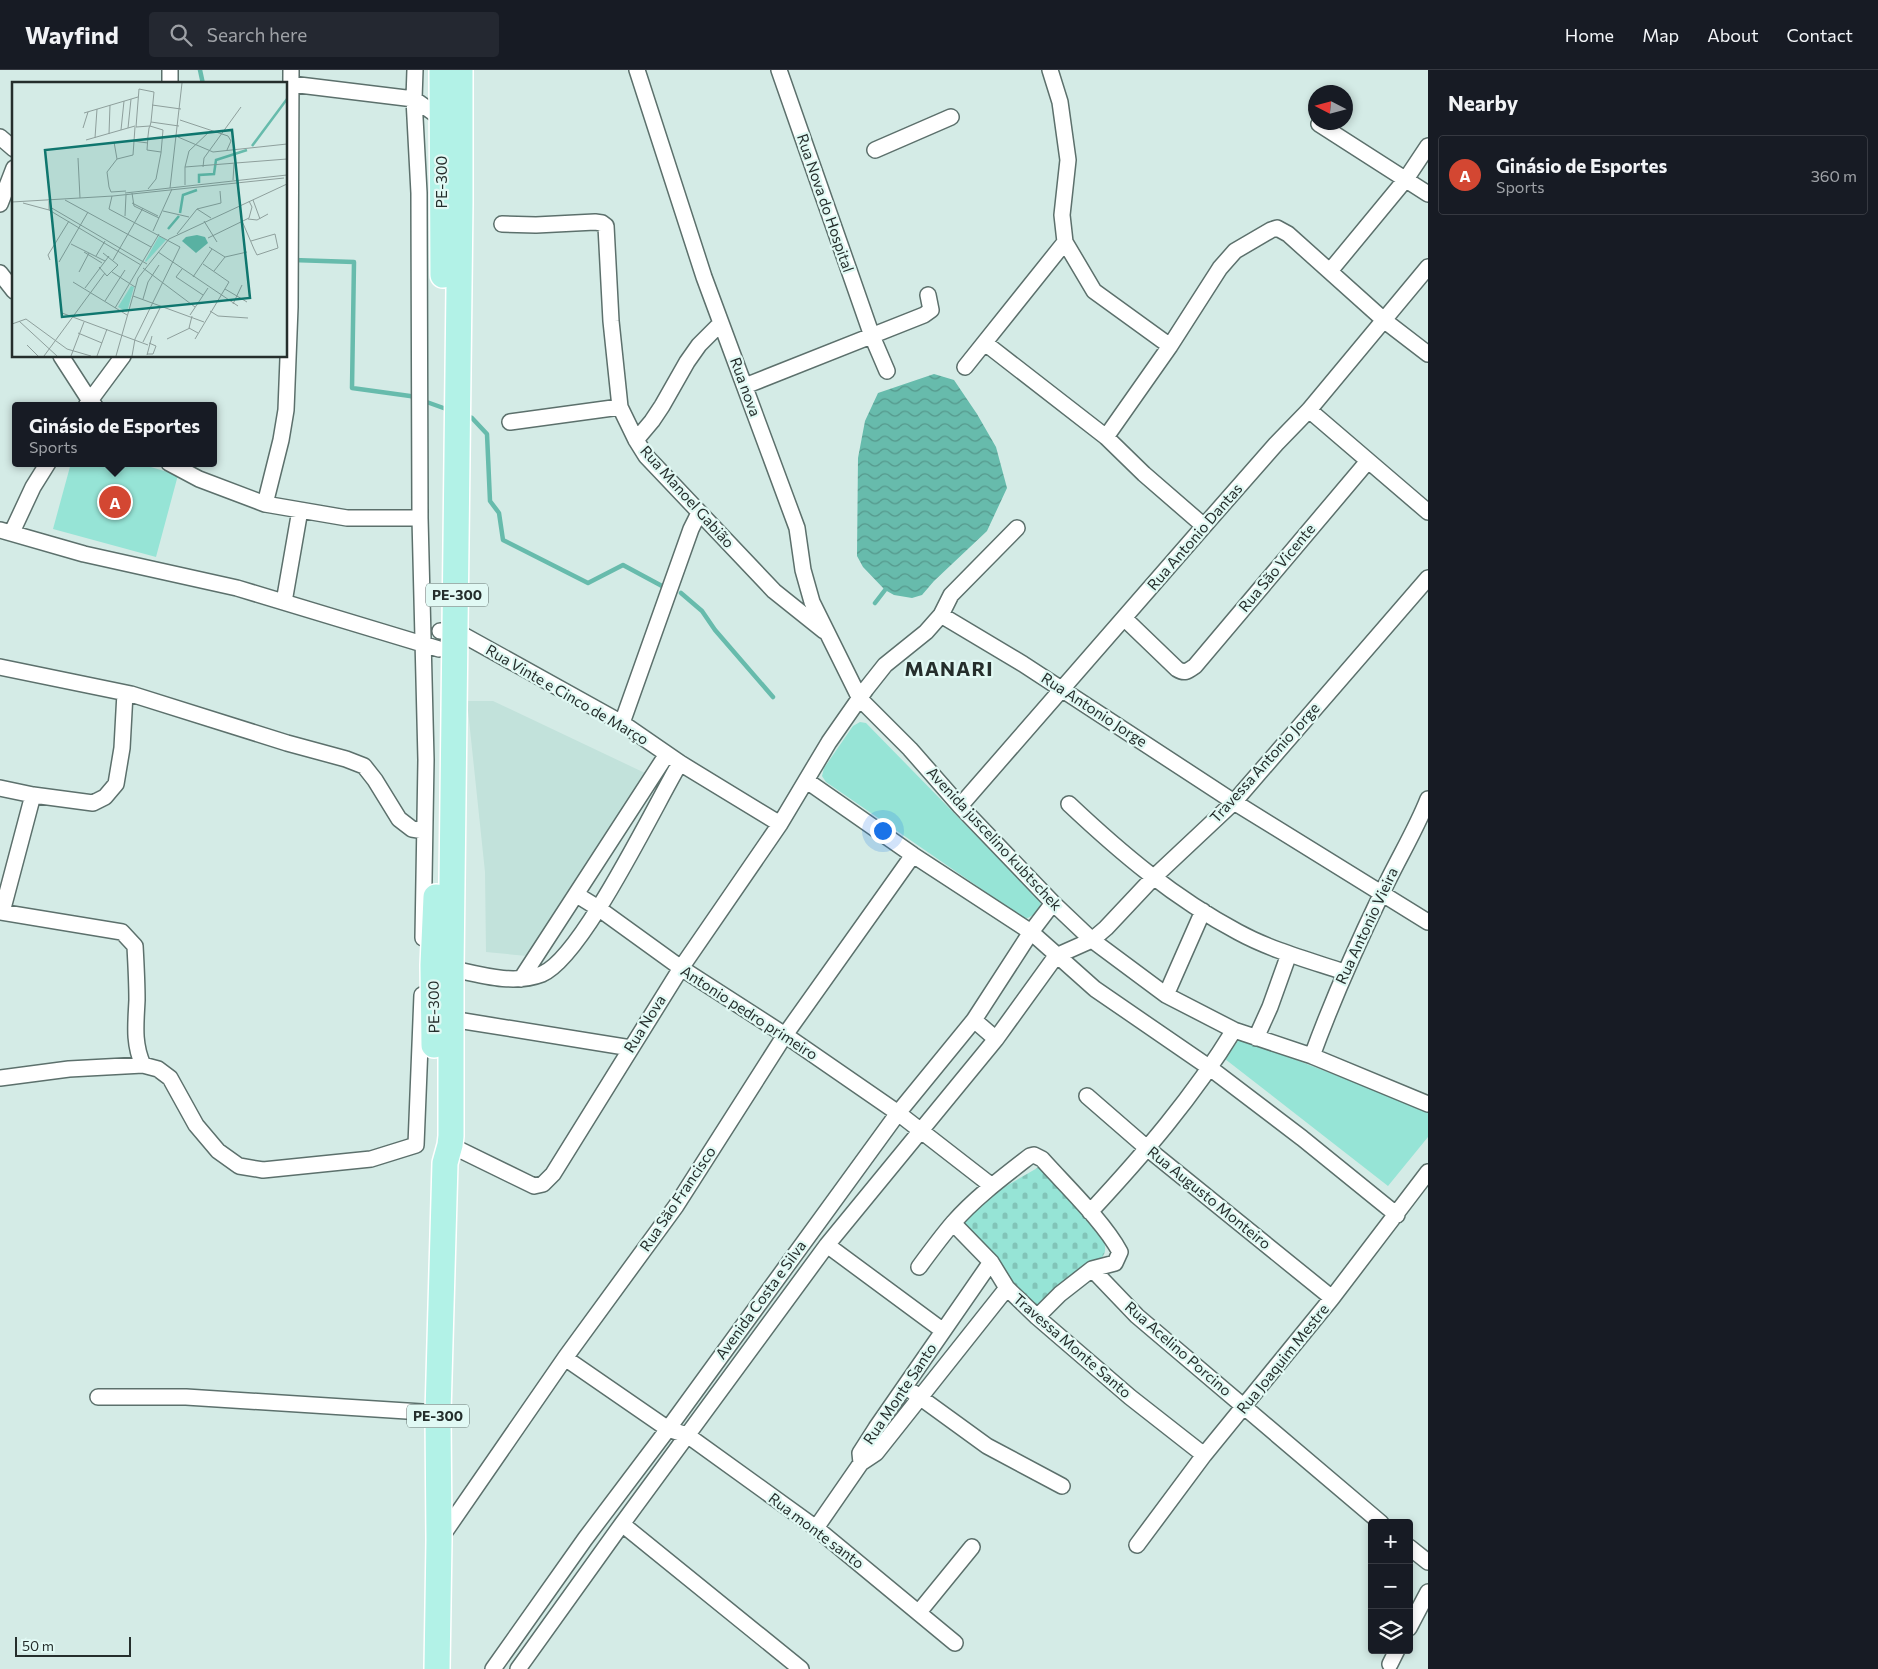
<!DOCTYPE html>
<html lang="en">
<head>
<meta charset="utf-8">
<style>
	:root { --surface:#171b24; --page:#242831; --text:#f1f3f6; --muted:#9ea1a6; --line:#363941; --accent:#d34732 }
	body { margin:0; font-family:Commissioner,sans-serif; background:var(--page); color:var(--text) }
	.controls { position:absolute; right:15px; bottom:15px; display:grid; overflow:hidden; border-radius:5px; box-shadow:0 2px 8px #0003 }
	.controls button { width:45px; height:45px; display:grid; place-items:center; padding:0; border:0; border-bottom:1px solid var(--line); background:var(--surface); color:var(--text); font:25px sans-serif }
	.compass { position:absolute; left:1308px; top:15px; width:45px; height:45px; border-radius:50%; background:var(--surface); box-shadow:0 2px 8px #0003; rotate:276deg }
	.scale { position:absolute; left:15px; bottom:12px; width:116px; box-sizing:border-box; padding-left:5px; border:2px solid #252e2c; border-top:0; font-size:14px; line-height:18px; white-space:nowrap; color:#252e2c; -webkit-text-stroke:4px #e1f9f4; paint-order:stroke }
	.you { position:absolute; left:882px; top:760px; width:18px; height:18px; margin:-12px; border:4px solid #fff; border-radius:50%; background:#1a73e8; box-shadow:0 0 0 8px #1a73e833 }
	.badge { display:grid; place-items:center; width:32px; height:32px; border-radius:50%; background:var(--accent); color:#fff; font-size:16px; font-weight:700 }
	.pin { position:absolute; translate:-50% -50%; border:2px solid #fff; box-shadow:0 1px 5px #0006 }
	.popup { position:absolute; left:12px; top:332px; width:205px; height:65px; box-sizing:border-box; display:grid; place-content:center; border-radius:5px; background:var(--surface); filter:drop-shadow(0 1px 4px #0005); font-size:16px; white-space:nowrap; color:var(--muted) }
	.popup b { font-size:19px; color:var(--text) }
	.popup::after { content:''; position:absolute; left:50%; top:100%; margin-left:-10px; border:10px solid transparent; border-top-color:var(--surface) }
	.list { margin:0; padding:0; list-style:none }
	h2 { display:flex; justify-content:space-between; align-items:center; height:65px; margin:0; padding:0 20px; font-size:21px }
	h2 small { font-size:16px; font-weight:400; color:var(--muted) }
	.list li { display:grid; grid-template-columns:32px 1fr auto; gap:15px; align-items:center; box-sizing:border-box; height:80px; margin:0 10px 10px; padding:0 10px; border:1px solid var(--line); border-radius:5px }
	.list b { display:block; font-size:19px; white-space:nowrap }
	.list p { margin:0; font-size:16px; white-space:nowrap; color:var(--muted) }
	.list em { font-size:16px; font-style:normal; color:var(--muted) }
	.icon { flex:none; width:28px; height:28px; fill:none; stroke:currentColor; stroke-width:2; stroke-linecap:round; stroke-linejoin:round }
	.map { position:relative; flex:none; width:1428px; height:1599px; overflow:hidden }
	header { display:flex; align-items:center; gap:30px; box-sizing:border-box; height:70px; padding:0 25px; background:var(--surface); border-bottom:1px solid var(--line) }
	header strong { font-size:24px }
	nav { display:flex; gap:28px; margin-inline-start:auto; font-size:18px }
	.search { width:350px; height:45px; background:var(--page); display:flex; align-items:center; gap:12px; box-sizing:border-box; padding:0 18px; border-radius:5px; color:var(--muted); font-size:19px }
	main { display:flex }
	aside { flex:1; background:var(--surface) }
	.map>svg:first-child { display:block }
	.built { fill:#c2e2db }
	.green { fill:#96e4d6 }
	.cemetery { fill:url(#cemetery-stones) }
	.water { fill:url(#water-waves) }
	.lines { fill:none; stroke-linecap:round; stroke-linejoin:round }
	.stream { stroke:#67bbac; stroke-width:4.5 }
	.street-casing { stroke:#5c706c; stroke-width:18 }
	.primary-casing { stroke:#fff; stroke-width:28 }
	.street { stroke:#fff; stroke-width:15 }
	.primary { stroke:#b2f2e7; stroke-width:25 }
	.labels { text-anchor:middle; stroke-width:4.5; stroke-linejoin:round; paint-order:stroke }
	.shield { fill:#e1f9f4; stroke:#5d6b68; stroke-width:1 }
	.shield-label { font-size:14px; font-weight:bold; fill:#252e2c }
	.street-label { font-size:15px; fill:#252e2c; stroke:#e1f9f4 }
	.district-label { font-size:20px; font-weight:bold; letter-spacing:1px; fill:#252e2c; stroke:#e1f9f4 }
	.inset-river { fill:none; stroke:#67bbac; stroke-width:2.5 }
	.inset-road { fill:none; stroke:#8e9f9c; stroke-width:1 }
	.view { fill:#0f766e; fill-opacity:0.15; stroke:#0f766e; stroke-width:2.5 }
	.inset-edge { fill:none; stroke:#252e2c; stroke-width:2.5 }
</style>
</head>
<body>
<header>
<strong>Wayfind</strong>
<div class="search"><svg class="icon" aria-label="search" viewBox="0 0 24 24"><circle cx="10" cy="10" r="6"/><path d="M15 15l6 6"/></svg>Search here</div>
<nav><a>Home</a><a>Map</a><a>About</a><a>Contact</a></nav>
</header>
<main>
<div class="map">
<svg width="1428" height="1599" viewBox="0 0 1428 1599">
	<defs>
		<pattern id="cemetery-stones" width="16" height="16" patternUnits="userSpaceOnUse" patternTransform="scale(1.25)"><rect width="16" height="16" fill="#96e4d6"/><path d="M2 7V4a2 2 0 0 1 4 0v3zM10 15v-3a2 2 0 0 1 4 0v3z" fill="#81c4b8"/></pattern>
		<pattern id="water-waves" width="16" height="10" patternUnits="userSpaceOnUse" patternTransform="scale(1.25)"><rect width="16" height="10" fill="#67bbac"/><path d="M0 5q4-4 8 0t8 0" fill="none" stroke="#55988c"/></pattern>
	</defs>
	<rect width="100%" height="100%" fill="#d4ebe6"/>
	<!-- built -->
	<path class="built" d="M467,631H493L645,703L575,811L576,817L527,886L486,882L485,802Z"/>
	<!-- green -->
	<path class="green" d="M71,393H137L178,405L156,487L53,459Z
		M860,652L866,653L1041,832C1039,841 1034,846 1025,849L826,712L822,706L824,698L853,656Z
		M1240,968L1428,1041V1067L1388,1116L1225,989Z"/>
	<!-- cemetery -->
	<path class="cemetery" d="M1039,1097H1044L1104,1172C1106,1179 1106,1184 1100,1189L1039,1236L1034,1235L1027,1232L964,1152L963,1147L1001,1119Z"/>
	<!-- water -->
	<path class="water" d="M934,304L954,310L977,344L996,377L1007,418L987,461L934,511L922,525L912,528L894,525L885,520L863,497L857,486L858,388L865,351L878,323Z"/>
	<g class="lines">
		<!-- stream -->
		<path class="stream" d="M200,0L203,14
			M293,190L354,192L352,318L410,326L449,340
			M466,346L472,348L487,364L490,431L499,443L503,470L588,513L623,495L662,516
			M681,523L702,541L715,560L773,627
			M875,533L885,520"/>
		<!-- street casing -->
		<g class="street-casing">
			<path id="street" d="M415,0L414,29L419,123L420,448L426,690L423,868
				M637,0L704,207L797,458L803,500L812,532L860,629L910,679L960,736L1053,833L1092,870L1166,925L1234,960L1312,986L1428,1034
				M779,0L872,266L887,301
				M1050,0L1060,32L1068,90L1062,145L1065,172L1094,221L1170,276
				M170,14V0
				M291,14L414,29L442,49
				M1319,54L1428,124
				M0,67L14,79
				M875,80L951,47
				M0,134L14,98
				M502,154L536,155L595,152L602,153L606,156L611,251L620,337L636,370L646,386L774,521L824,561
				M1330,201L1406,109L1428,76
				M0,203L14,221
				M985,273L1106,367L1144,404L1204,456
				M61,286L90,331L95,336
				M965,297L1065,172
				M745,316L924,245L931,240L928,225
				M86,336L123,286
				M1309,340L1428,442
				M510,352L620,337
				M1106,367L1170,276L1220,198L1235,181L1271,160L1277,158L1288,164L1385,251L1428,284
				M636,370L652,351L662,336L687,292L699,275L721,253
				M169,393L199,409L265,434L347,448H420
				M265,434L281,370L286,340L290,237L291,0
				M0,460L84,484L237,518L439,579
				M12,462L33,417L48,393
				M284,532L300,440
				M941,545L951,525L1017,458
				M1124,548L1177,599C1185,604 1188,601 1195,596L1368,391
				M440,561H456L622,653L680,693L780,754
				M0,597L131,624L287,673L346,689L364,696L375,710L399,749L412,759L424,761
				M622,653L691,459L699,443
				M807,711L913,785L1031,862L1095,919L1210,998L1302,1068L1397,1145
				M0,718L33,725L93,733L105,727L116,714L122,678L125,623
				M1069,734C1121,783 1174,828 1238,862C1271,880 1308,890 1344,902
				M960,736L1204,456L1276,374L1309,340L1428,197
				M577,825L598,838L681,898L785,965L898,1043L992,1116
				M0,842L122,862L135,876C136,894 137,912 137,930C136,953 133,973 143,995
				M2,842L33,725
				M1056,886L1092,870L1106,858L1153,808L1234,732L1428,508
				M444,897C475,903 511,916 542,904C582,888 655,735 680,693
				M521,909L667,684
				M1166,925L1203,841
				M451,949L631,978
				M974,950L996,969
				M1256,968L1270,937L1289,884
				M1312,986C1332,931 1356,877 1381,825C1396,792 1415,762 1428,729
				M0,1008L69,999L143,995L158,999L170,1008L196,1055L218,1081L239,1096L263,1100L371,1089L416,1075L422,925
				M1087,1026L1148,1079L1332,1228
				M450,1075L534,1116L543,1114L553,1104L681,898L780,754L829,672L866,619L885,595L926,562L941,545L1023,594L1234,732L1428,852
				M1090,1142C1143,1085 1193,1027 1234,960
				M953,1153L991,1192L1007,1218L1037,1247L1130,1327L1204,1385
				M827,1175L942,1260
				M919,1197C930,1182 941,1167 953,1153C975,1128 1003,1107 1030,1086L1034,1085L1042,1089C1066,1116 1103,1151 1120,1182L1115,1193L1092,1199L1060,1224L1037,1247
				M1092,1199L1137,1246L1381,1453
				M565,1288L668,1359L687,1365L816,1458L955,1573
				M914,1323L987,1376L1062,1416
				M98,1327H186L438,1343
				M861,1393L860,1383L876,1358L991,1192
				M622,1454L801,1599
				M816,1458L861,1393L876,1383L1007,1218
				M440,1469L565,1288L676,1136L785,965L913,785
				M1137,1475L1204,1385L1332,1228L1428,1102
				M1409,1477L1428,1492
				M919,1542L972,1477
				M1409,1558L1428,1522
				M1390,1594L1397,1580
				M493,1599L585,1469L668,1359L898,1043L974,950L1031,862L1053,833
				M518,1599L622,1454L827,1175L996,969L1056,886"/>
		</g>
		<!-- primary casing -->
		<g class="primary-casing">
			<path id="primary" d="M442,0L443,205
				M434,975L433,895L436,827
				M437,1599L439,1470L438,1343L445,1093L450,1075L451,1066V898L460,132V0"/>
		</g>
		<!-- street -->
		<use href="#street" class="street"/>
		<!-- primary -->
		<use href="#primary" class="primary"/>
	</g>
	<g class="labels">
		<!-- shield labels -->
		<g class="shield">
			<rect x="426" y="513.5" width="62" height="23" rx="4"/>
			<rect x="407" y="1334.5" width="62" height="23" rx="4"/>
		</g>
		<g class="shield-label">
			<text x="457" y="530">PE-300</text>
			<text x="438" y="1351">PE-300</text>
		</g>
		<!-- street labels -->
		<g class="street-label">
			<text transform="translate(442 112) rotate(-90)" y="5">PE-300</text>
			<text transform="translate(825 133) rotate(71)" y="5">Rua Nova do Hospital</text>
			<text transform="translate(745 317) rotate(70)" y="5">Rua nova</text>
			<text transform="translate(687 427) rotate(48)" y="5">Rua Manoel Gabião</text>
			<text transform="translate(1195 467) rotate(-49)" y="5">Rua Antonio Dantas</text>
			<text transform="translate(1277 498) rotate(-50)" y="5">Rua São Vicente</text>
			<text transform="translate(567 625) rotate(30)" y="5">Rua Vinte e Cinco de Março</text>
			<text transform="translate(1094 640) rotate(33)" y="5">Rua Antonio Jorge</text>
			<text transform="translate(1265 693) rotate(-48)" y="5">Travessa Antonio Jorge</text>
			<text transform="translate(994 769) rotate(47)" y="5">Avenida juscelino kubtschek</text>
			<text transform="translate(1367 856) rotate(-65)" y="5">Rua Antonio Vieira</text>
			<text transform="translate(434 937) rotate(-91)" y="5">PE-300</text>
			<text transform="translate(749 943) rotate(33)" y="5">Antonio pedro primeiro</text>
			<text transform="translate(645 954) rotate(-58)" y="5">Rua Nova</text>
			<text transform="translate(1209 1128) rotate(39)" y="5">Rua Augusto Monteiro</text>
			<text transform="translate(678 1129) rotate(-56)" y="5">Rua São Francisco</text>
			<text transform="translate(761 1230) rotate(-54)" y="5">Avenida Costa e Silva</text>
			<text transform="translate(1072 1276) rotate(41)" y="5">Travessa Monte Santo</text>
			<text transform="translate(1178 1279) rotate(41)" y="5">Rua Acelino Porcino</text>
			<text transform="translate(1283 1289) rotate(-51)" y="5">Rua Joaquim Mestre</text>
			<text transform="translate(900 1324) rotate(-56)" y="5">Rua Monte Santo</text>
			<text transform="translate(816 1461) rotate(37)" y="5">Rua monte santo</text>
		</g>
		<!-- district labels -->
		<g class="district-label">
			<text x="949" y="606">MANARI</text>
		</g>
	</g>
	<!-- overview -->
	<g transform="translate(12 12)">
		<rect width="275" height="275" fill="#d4ebe6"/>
		<path d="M147,154L154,158L134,180L133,179ZM119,204L122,205L115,230L106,225Z" fill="#96e4d6"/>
		<path d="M185,153L193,155L196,161L184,171L170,159L174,155Z" fill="#67bbac"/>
		<path class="inset-river" d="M240,64L275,17M187,101V93L202,92L204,78L235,68M168,131L171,113L185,108M156,147L167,134"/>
		<path class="inset-road" d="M140,23L169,27M72,31L126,15M168,38L216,54L219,59L215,68M139,40L167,44M71,46L76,30M116,46L119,17M109,48L112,19M97,52L98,23M166,55L201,70L275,62M83,56L85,27M74,58L123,44M121,59L136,61M102,60L105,77L95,90L97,105L99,110L114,109M66,76L68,116M105,77L121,73L123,45M173,85L275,77M191,85L192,76L229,25M221,98L222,82M173,103V85L177,69L198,49M158,106L170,1M136,107L144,97L149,71L151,48L138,44L124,45L127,7L142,10L139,40L138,44L137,46L136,54L135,68L149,70M113,111L275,93M120,111L122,124L147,136M100,114L97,127L168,165L123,257L120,274M53,118L139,165M241,118L248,137M0,120L101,114L272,96M11,121L37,128V119M120,121L146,134M38,125L135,182M185,127L199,136M37,128L129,183M151,129L177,135M113,134L114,113M236,137L245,138L256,132M192,139L205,160M230,139L242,167L245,173L266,166L263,152L239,159M141,149L160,107M165,152L185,127L209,121L208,109M196,156L237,136L240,125L237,119M59,162L93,179M197,165L213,175M72,170L90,181M146,170L226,224M84,174L93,159M38,178L36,173L57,139M101,178L131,126M47,180L76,130M87,185L95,194L106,183L91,171M131,186L183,225M170,187L164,195L191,213M202,189L213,175L235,170M67,190L77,171M100,190L123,205M181,195L200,167M61,200L115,233M73,206L97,174M213,207L235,220M121,214L192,240M131,217L136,200L147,183M93,219L113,188M221,222L230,203M103,226L147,152M198,229L206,234L236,236M50,231L136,263M178,233L196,206M180,234L177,246L186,251M7,239L45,274M0,242L14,237L55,267L79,274M66,251L90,261M155,257L178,246M183,257L217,200L191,182M131,260L149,224M15,263L26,274M135,272H141L144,264L137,261M135,273L140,254M32,274L93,191M59,274L72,240M85,274L95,247M104,274L126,196L157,157L275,102"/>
		<path class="view" d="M220,48L238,216L50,235L33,68Z"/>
		<rect width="275" height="275" class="inset-edge"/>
	</g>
</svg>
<div class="controls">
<button>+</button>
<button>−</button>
<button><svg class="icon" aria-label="layers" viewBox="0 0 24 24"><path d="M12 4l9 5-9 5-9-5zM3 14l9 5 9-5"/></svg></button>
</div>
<svg class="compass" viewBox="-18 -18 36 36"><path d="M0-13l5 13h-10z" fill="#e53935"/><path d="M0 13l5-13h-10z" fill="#9ea1a6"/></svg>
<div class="scale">50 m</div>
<div class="you"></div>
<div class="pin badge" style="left:115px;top:432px">A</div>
<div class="popup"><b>Ginásio de Esportes</b>Sports</div>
</div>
<aside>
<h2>Nearby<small></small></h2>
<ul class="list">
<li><span class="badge">A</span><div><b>Ginásio de Esportes</b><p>Sports</p></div><em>360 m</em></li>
</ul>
</aside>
</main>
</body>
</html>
